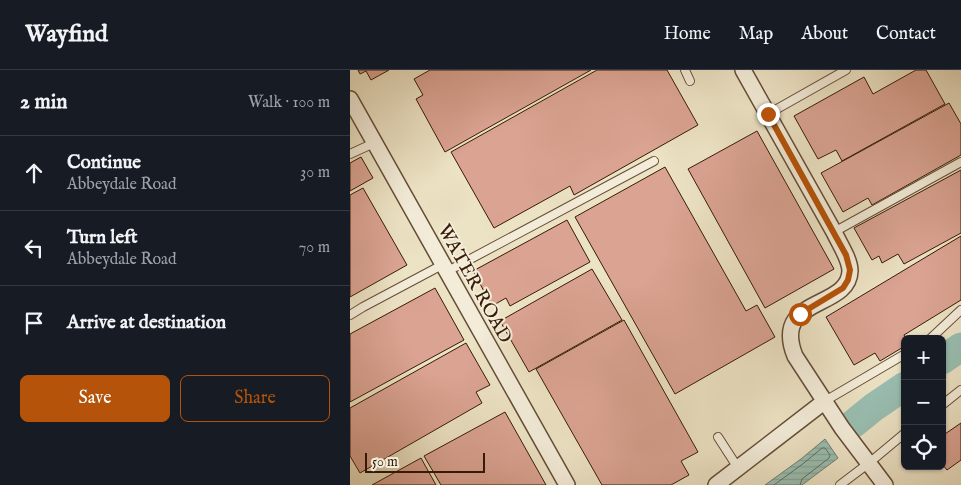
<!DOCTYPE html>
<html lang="en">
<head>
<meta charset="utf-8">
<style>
	:root { --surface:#171b24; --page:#242831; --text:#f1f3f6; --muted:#9ea1a6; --line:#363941; --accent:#b45309 }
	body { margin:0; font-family:"IM FELL English",serif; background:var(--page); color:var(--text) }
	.controls { position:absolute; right:15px; bottom:15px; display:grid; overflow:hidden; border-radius:8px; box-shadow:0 1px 4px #0004 }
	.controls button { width:45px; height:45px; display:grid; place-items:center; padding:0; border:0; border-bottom:1px solid var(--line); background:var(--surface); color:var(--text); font:25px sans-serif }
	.scale { position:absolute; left:15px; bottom:12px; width:120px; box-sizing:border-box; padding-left:5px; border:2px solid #371b07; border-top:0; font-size:14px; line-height:18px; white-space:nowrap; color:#371b07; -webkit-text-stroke:4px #f3ecd9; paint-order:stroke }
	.stop { position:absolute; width:15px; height:15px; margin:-11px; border:4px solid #b45309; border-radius:50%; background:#fff }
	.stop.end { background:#b45309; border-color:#fff; box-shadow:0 1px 5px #0008 }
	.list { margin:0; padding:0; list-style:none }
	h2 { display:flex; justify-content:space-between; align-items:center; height:65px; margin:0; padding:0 20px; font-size:21px }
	h2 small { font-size:16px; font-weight:400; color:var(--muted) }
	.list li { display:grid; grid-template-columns:32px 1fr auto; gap:15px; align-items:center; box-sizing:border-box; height:75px; padding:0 20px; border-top:1px solid var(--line) }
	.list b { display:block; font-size:19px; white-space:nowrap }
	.list p { margin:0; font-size:16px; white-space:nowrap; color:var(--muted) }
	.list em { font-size:16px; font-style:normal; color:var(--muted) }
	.actions { display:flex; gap:10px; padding:15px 20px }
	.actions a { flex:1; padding:11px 0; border:1px solid var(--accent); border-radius:8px; text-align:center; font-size:18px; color:var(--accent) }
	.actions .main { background:var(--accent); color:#fff }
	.icon { flex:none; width:28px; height:28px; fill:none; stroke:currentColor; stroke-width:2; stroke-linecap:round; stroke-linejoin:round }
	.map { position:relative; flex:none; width:611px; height:415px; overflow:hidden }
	header { display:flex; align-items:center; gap:30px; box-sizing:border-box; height:70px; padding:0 25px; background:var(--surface); border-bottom:1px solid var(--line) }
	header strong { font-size:24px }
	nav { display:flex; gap:28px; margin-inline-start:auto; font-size:18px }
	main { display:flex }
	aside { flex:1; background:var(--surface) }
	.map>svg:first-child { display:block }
	.water { fill:url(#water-rules); stroke:#727d6d }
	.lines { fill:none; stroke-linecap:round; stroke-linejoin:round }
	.shore { stroke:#686c5c; stroke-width:1 }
	.river { stroke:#99beb1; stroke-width:29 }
	.building { fill:#daa392; stroke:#371b07 }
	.service-casing { stroke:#644d36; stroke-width:10 }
	.minor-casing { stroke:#644d36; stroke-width:18 }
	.service { stroke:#f3ecd9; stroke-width:8 }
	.minor { stroke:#f3ecd9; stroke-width:15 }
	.route { stroke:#b45309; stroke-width:6 }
	.labels { text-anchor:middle; stroke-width:4; stroke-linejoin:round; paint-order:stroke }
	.street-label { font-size:19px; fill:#371b07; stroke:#f3ecd9 }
</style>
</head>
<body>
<header>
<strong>Wayfind</strong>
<nav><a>Home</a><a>Map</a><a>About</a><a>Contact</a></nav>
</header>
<main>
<aside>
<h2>2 min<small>Walk · 100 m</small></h2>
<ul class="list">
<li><svg class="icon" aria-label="ahead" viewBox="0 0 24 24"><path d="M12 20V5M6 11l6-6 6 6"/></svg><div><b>Continue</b><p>Abbeydale Road</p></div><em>30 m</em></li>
<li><svg class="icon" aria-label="left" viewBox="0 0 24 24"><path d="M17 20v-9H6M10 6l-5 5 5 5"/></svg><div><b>Turn left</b><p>Abbeydale Road</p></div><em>70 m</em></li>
<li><svg class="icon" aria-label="arrive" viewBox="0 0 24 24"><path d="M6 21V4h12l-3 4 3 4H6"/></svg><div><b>Arrive at destination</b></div></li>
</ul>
<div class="actions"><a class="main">Save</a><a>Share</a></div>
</aside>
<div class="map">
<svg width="611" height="415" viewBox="0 0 611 415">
	<defs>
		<pattern id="water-rules" width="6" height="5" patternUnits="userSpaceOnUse" patternTransform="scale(1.25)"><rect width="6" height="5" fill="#99beb1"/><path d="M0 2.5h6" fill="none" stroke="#84a397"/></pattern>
	</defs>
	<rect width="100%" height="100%" fill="#ece2c4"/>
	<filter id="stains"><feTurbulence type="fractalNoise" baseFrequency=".004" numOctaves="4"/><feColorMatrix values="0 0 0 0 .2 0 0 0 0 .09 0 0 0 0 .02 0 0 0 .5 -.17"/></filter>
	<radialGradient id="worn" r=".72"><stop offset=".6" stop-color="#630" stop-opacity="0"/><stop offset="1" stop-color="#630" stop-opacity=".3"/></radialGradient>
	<!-- water -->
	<path class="water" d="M475,369L488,388L452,415H415L451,389Z"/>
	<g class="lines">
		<!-- shore -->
		<path class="shore" d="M424,415L454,393L472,378H475L480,385L479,388L452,409L450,415"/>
		<!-- river -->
		<path class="river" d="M592,290L611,277
			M503,354L524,337L555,316"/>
	</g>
	<!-- building -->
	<path class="building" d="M8,0H39L21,10L16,1L10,4Z
		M80,0H241L95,82L66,29L73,25L64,9Z
		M247,0H317L348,55L224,125L220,116L144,158L101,82Z
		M566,0H576L595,34L492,91L486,80L468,89L444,46L514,7L523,24Z
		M599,33L611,54V85L522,135L518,128L493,142L471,103Z
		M407,61L484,199L415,238L338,99Z
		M11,87L23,108L0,121V93Z
		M315,97L396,241L407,235L425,267L325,324L225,147Z
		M611,100V163L554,194L548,184L532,193L529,186L522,190L504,158Z
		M13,118L57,195L0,227V125Z
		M217,150L240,192L160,236L156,228L142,236L123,201Z
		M611,166V230L554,265L556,269H555V276L530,291L525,283L504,295L476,247Z
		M242,199L272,250L179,302L150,251Z
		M85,218L114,270L0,332V264Z
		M274,250L348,382L331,391L339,405L321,415H252L186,299Z
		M116,273L140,315L126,322L132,333L10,403L0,386V338Z
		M155,342L196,415H91L74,386Z
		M611,353V390L597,400L592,394V366Z
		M71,388L86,415H22Z"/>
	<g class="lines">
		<!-- service casing -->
		<g class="service-casing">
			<path id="service" d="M335,0L340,11
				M418,44L496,0
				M0,84L24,73
				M484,162L611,92
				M96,202L304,91
				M0,245L13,237L92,195
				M580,269L611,240
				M475,331L555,284
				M592,335L611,320
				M368,367L388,398
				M490,415L519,393L555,363"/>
		</g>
		<!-- minor casing -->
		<g class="minor-casing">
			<path id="minor" d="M393,0L484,162C489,173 500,189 500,201C499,240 421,226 445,286L492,358L535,415
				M0,29L217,415
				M366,415L475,331"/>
		</g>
		<!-- service -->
		<use href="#service" class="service"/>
		<!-- minor -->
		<use href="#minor" class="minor"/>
	</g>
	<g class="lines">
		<!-- route -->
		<path class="route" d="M418,44L496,185L500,200L498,210L493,218L450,244"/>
	</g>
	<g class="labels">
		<!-- street labels -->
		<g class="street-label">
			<text transform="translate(126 213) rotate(61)" y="7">WATER ROAD</text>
		</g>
	</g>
	<rect width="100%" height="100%" filter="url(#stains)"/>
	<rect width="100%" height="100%" fill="url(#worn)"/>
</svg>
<div class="controls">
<button>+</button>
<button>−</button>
<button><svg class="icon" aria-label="locate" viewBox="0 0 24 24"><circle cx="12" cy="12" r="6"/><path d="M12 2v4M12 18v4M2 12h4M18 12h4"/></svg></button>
</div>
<div class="scale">50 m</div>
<div class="stop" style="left:450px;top:244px"></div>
<div class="stop end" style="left:418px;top:44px"></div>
</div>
</main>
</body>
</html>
